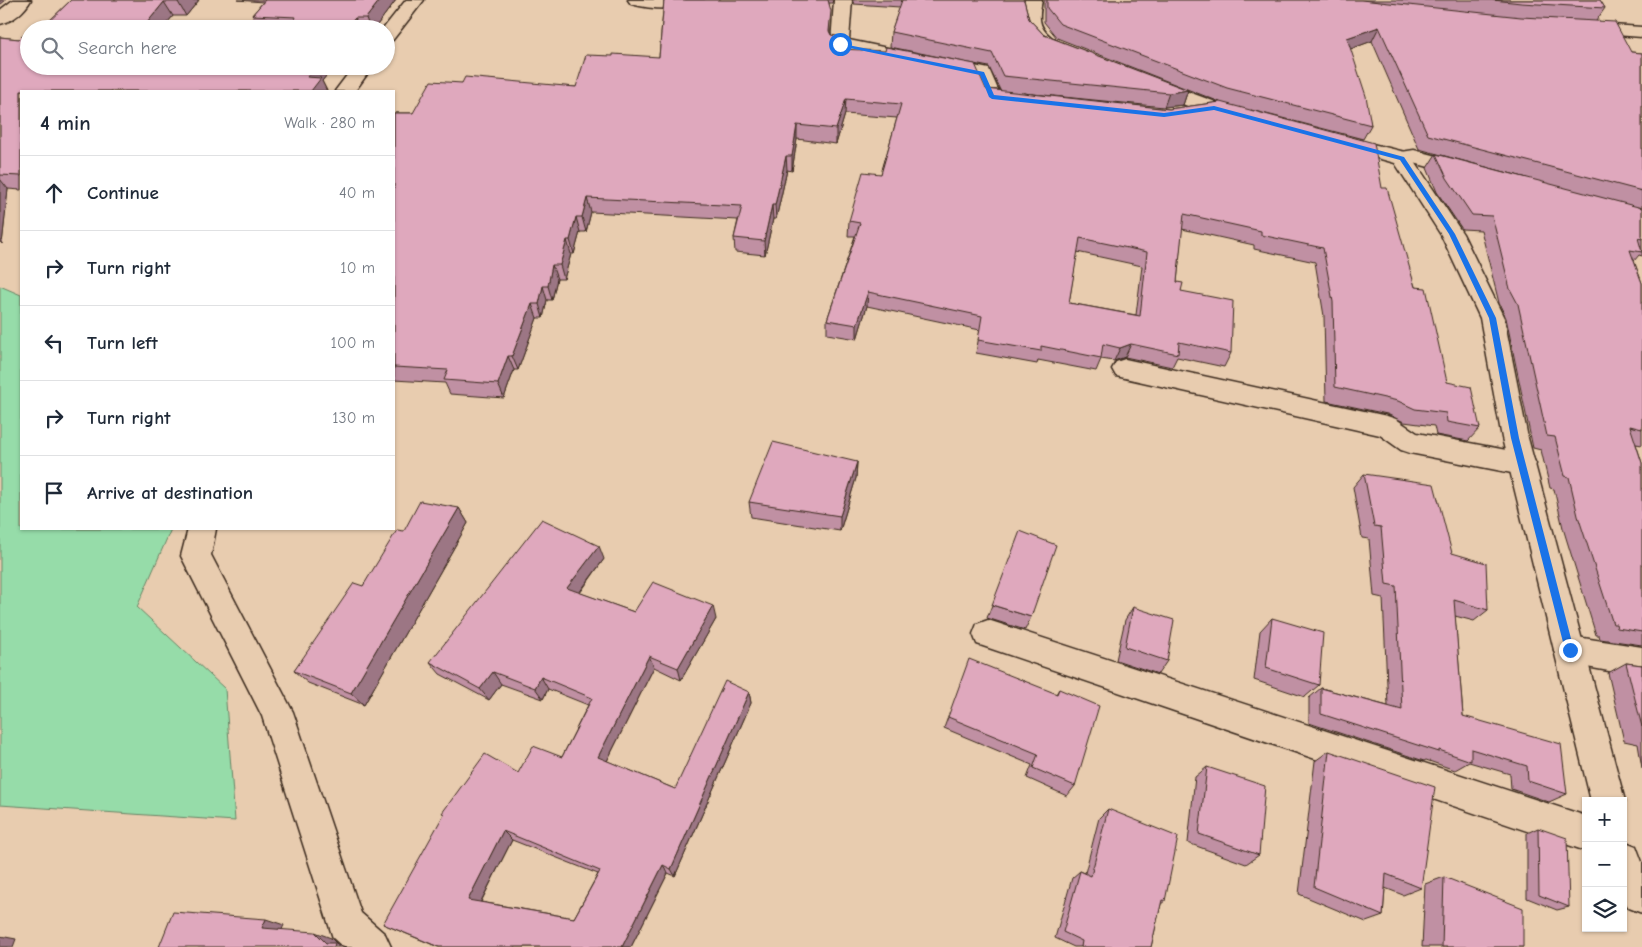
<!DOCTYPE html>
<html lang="en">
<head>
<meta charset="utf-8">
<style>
	:root { --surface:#fff; --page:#f2f2f3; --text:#1f2937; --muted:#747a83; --line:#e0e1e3 }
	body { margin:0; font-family:"Comic Neue",sans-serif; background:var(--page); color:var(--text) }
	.controls { position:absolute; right:15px; bottom:15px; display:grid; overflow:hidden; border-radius:0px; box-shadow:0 1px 4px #0004 }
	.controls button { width:45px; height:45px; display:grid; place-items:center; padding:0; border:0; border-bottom:1px solid var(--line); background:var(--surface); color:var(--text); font:25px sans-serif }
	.stop { position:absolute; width:15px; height:15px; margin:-11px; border:4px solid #1a73e8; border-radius:50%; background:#fff }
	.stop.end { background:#1a73e8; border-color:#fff; box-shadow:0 1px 5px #0008 }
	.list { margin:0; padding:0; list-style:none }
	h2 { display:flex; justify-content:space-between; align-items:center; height:65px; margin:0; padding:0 20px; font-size:21px }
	h2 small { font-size:16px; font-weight:400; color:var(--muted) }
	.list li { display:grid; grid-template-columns:32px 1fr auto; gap:15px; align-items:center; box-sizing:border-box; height:75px; padding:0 20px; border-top:1px solid var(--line) }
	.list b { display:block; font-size:19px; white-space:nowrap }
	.list em { font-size:16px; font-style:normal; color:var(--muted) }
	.icon { flex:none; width:28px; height:28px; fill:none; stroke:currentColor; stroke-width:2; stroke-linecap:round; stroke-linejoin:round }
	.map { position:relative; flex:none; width:1642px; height:947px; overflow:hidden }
	.search { position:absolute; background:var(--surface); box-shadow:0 1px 4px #0004; left:20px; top:20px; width:375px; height:55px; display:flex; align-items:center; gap:12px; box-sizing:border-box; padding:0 18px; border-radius:28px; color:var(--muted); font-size:19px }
	.panel { position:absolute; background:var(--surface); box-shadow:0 1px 4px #0004; left:20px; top:90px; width:375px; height:440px; border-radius:0px }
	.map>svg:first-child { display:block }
	.green { fill:#96dca9; stroke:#688364 }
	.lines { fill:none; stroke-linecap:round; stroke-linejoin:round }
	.street-casing { stroke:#3b2a1e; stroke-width:3 }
	.secondary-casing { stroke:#3b2a1e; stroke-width:3 }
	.street { fill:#e8ccaf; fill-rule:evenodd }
	.secondary { fill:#e8ccaf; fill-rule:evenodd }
	.wall { fill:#c090a3; stroke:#3b2a1e; fill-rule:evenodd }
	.shaded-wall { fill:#9c7684; stroke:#3b2a1e }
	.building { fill:#dfa8bd; stroke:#3b2a1e; fill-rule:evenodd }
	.route { fill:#1a73e8 }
</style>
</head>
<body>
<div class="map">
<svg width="1642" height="947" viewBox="0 0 1642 947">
	<rect width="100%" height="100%" fill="#e8ccaf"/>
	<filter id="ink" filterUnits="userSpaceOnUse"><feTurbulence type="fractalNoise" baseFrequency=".02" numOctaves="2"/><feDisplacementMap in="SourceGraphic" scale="10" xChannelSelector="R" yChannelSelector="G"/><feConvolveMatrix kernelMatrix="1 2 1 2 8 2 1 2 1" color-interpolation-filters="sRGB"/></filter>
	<g filter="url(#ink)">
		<!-- green -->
		<path class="green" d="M0,286L21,295V529H171L137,607L225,689L235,821L0,805Z"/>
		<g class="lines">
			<!-- street casing -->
			<g class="street-casing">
				<path id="street" d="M13,0H31C25,11 12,22 0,24V10Z
					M406,0H424L392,41L386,42V29H383Z
					M628,0H704L701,4C677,10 654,10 631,4Z
					M834,0H852L849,40L989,69L999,92L1028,96L1031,100L1028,104L1021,106L984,101L974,77L833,48L831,44Z
					M1581,23L1642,27V37L1575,32L1572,28L1575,24Z
					M354,66H373L355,91H335Z
					M1414,150L1476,166L1480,171L1476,176L1469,178L1414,163L1402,164L1395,163L1392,158L1395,153Z
					M1125,359L1387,416L1396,419L1417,433L1522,453L1532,456L1536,464L1532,472L1522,475L1410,453L1401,450L1380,435L1116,376L1112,369L1116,362Z
					M188,529H216L211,555L293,712L361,913L385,934L391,947H343L333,938L262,716L181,556Z
					M988,620L1586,816V851L977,644L973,634L977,624Z
					M1570,636L1642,647V677L1570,664L1559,660L1554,650L1559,640Z"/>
			</g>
			<!-- secondary casing -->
			<g class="secondary-casing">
				<path id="secondary" d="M1024,0H1042C1039,16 1037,26 1051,37C1056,41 1061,42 1064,47L1062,51C1045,55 1023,37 1021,20C1020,13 1023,6 1024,0Z
					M1151,78L1221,104L1245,110L1248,114L1245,118C1223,124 1167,97 1144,88L1141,84L1144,80Z
					M1340,136L1409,153L1463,234L1504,318L1528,438L1625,801L1623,806V801H1591L1502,438L1480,318L1441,235L1395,163L1333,146L1330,142L1333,138Z
					M1623,841L1636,846L1642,862V913L1629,908L1623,899Z"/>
			</g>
			<!-- street -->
			<use href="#street" class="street"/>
			<!-- secondary -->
			<use href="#secondary" class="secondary"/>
		</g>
		<!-- wall -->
		<path class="wall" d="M71,0H199L186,16H173L162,29H41Z
			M238,0H396L374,29H259L252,15L263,2Z
			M664,0H833L832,3H829L830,32L840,49L986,89L1000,90L989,67L890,47L891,32L900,7L854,4L852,0H1024L1029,19L1044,35L1188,90L1183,105L1164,107L1023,93L1169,109L1220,102L1057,38L1044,22V0H1600L1605,8L1596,21L1631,52L1642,53V256L1639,255L1634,261L1642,283V445L1636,444L1642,463V645L1600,639L1599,635H1596L1563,528L1554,489L1550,488L1541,450L1533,448L1506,318L1499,303L1481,230L1462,229L1437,192L1427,168L1436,154L1527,178L1419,149L1372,41L1350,49L1371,125L1363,139L1251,110L1382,188L1447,382L1480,428L1468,441L1436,435L1434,426L1404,422L1387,414L1326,401L1324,316L1315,262L1254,249V245L1182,229L1177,282L1181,291L1231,353L1224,367L1177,357L1172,367L1125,357L1114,361L1101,359L1096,371L1038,360L1037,364L976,353L980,330L867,306L857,339L827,334V320L855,236H848L849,221L881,174L897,118L845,114L836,144L797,139L792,171L787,170L776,219H773L765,255L735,252L734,238L738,220L591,212L586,232H580L574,254H571L564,279H557L552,300H547L543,318H537L518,370H514L504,398L450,394L445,383L394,380V113H413L462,83L576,87L659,57ZM1077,252L1142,266L1136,315L1069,303Z
			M0,37L19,39L29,66L264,72L268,66H334L322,81L327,91H21V190L8,189L2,244L0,242Z
			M857,462L856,478L840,531L751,517L749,502Z
			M1364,474L1452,553L1488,610L1474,621L1455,616L1463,716L1567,794L1549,802L1511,789L1510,774L1469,762L1455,770L1426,760L1424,761L1309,723V698L1321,688L1388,706L1383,598L1374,596L1369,539L1362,538L1353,487Z
			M459,508L468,523L364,705L308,683L294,671L363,586L404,531Z
			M604,559L580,593L634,612L716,619L681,680L654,667L607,761L675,789L749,692L751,703L675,876L668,873L631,947H438L383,924L518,773L562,757L588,705L548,689L543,699L501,684L489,700L440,674L430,662ZM512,840L598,874L574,918L481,902Z
			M992,605L1031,617L1025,630L987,618Z
			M1133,607L1167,661L1158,674L1116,660L1125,620Z
			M1272,618L1319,685L1305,697L1254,680L1260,631Z
			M1626,663L1642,665V768L1638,744L1624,741L1608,673Z
			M1059,689L1075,786L1067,796L1027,778L1032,765L944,728L948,717L1056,694Z
			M1329,751L1421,888L1403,895L1385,888L1383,916L1366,922L1299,894L1315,761Z
			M1207,767L1259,855L1246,864L1188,843L1195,777Z
			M1108,809L1165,901L1161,904L1151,947H1074L1055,938L1072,878L1080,871L1085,873L1099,818Z
			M1538,828L1569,907L1557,910L1527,898V833Z
			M1444,877L1523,947H1422L1425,884Z"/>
		<!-- shaded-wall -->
		<path class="shaded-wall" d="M0,0H6L0,5Z
			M179,0H199L186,16L178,2Z
			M380,0H396L374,29H370L366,18Z
			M164,2L173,16L162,29H142Z
			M355,18L360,29H346Z
			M1379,27L1372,41L1340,53L1347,38Z
			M316,66H334L322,81L327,91H311L307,77Z
			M1188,90L1183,105L1164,107L1169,93Z
			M846,99L845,114L836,144V129Z
			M797,125V139L792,171V156Z
			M786,156L787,170L776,219L775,205Z
			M0,179L8,189L2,244L0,241Z
			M587,198L591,212L586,232L582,217Z
			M772,205L773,219L765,255L764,241Z
			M576,217L580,232L574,254L570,240Z
			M567,240L571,254L564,279L560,265Z
			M552,265L557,279L552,300L548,286Z
			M543,286L547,300L543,318L539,304Z
			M868,292L867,306L857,339V325Z
			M532,304L537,318L518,370L512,356Z
			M1131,344L1125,357L1114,361L1120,348Z
			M508,356L514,370L504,398L498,384Z
			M857,462L856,478L840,531V516Z
			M459,508L468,523L364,705L351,693Z
			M599,546L604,559L573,601L567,588Z
			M713,606L716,619L681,680L678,668Z
			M649,656L654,667L604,767L598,757Z
			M493,672L501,684L489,700L480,689Z
			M541,677L548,689L543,699L535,688Z
			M749,692L751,703L675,876L671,869Z
			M503,831L512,840L478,907L468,900Z
			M663,865L668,873L631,947H622Z
			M266,919L284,925L280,934L262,928Z
			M315,932L331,938L337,944L346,947H334L326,943Z
			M0,936L16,939L13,947H0Z"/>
		<!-- building -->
		<path class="building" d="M71,0H179L178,2H164L142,29H41Z
			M265,0H380L366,18H355L346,29H290L296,17L252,15Z
			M664,0H828L831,11L829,31L831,35L837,36L840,49L885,51L886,47L975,64L986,89L1169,109L1220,102L1374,143L1382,188H1387L1415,287L1426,288L1447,382L1471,387L1480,428L1447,422L1446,413L1415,409L1398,401L1335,387L1333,302L1323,248L1261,235V231L1184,214L1177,282L1183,283L1181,291L1233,301L1231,353L1179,342L1178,354L1131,344L1120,348L1103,344L1101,358L1041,346V351L978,340L982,316L868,292L857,325L827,320L860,223L849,221L863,172L881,174L901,104L846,99L836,129L797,125L792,156H786L775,205H772L764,241L734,238L742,206L587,198L582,217H576L570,240H567L560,265H552L548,286H543L539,304H532L512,356H508L498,384L444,380L448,370L394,367V113H413L431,81L462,83L465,77L576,87L586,55L613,56V54L659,57ZM1080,238L1147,252L1140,316L1069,303Z
			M902,0H1024L1029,19L1044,35L1188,90L1169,93L1003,76L992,53L891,32Z
			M1047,0H1361L1521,17L1615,22L1631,52L1642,53V191L1428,135L1379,27L1347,38L1366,96L1371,125L1227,88L1060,24L1047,8Z
			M1493,0H1600L1605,8L1521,3Z
			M22,36H29V66H174L264,72L268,66H316L307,77L321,78L311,91H21V176L0,175V37L19,39Z
			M1436,154L1642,208V239L1638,238L1642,252L1630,250L1642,283V429L1630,426L1642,463V632L1617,628L1616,624H1613L1578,516L1569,477L1565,476L1555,437L1547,436L1518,304L1510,289L1492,216L1472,215L1447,178Z
			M773,442L857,462L840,516L749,502Z
			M1364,474L1434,484L1452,553L1486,563L1488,610L1454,600L1463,716L1561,744L1567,794L1528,781L1527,766L1471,749V761L1439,750V752L1321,714V688L1402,710L1396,586L1386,584L1381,527L1374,526Z
			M420,501L459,508L351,693L294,671L354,583L363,586L397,530L404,531Z
			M542,519L599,546L567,588L634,612L653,582L713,606L678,668L649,656L598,757L675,789L725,681L749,692L671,869L663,865L622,947H439L383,924L444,814L442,813L485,754L518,773L533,746L562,757L592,698L541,677L535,688L493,672L480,689L430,662ZM503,831L600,871L574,918L468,900Z
			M1020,531L1056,545L1031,617L992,605Z
			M1133,607L1174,620L1167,661L1125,647Z
			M1272,618L1323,633L1319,685L1266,668Z
			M969,659L1057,694L1059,689L1099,706L1075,786L1033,768L1038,754L948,717Z
			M1626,663L1642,665V727Z
			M1329,751L1435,787L1421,888L1386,874L1383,916L1314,887Z
			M1207,767L1265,786L1259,855L1199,834Z
			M1108,809L1178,837L1165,901L1162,900L1151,947H1081L1082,941L1063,932L1080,871L1091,876Z
			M1538,828L1567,838L1569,907L1539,895Z
			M1444,877L1523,908V947H1442Z
			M173,912L266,919L262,928L315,932L326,943H335L334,947H159Z"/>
	</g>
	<!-- route -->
	<path class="route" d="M838,43L984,72L994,95L1164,113L1214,106L1404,157L1455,234L1496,318L1519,438L1574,650L1573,653L1570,655L1565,650L1511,438L1489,318L1449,234L1400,160L1214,110L1164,117L992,99L989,97L980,75L840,46Z"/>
</svg>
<div class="controls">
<button>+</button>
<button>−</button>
<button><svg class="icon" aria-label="layers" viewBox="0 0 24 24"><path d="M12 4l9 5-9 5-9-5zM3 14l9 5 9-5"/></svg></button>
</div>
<div class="stop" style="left:840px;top:44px"></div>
<div class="stop end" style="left:1570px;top:650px"></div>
<div class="search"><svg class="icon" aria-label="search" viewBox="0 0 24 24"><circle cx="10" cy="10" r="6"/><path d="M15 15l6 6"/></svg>Search here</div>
<section class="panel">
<h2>4 min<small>Walk · 280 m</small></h2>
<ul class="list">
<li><svg class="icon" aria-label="ahead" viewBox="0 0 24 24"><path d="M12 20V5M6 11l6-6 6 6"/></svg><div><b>Continue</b></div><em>40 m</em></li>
<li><svg class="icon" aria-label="right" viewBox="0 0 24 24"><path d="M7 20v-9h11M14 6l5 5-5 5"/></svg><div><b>Turn right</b></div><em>10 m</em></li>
<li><svg class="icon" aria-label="left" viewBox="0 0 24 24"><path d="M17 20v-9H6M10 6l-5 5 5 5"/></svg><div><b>Turn left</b></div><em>100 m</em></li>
<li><svg class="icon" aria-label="right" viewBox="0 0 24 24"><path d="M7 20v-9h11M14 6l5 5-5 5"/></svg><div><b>Turn right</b></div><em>130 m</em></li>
<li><svg class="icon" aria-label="arrive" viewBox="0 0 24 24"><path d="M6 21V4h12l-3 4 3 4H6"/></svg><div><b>Arrive at destination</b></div></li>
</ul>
</section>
</div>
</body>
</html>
